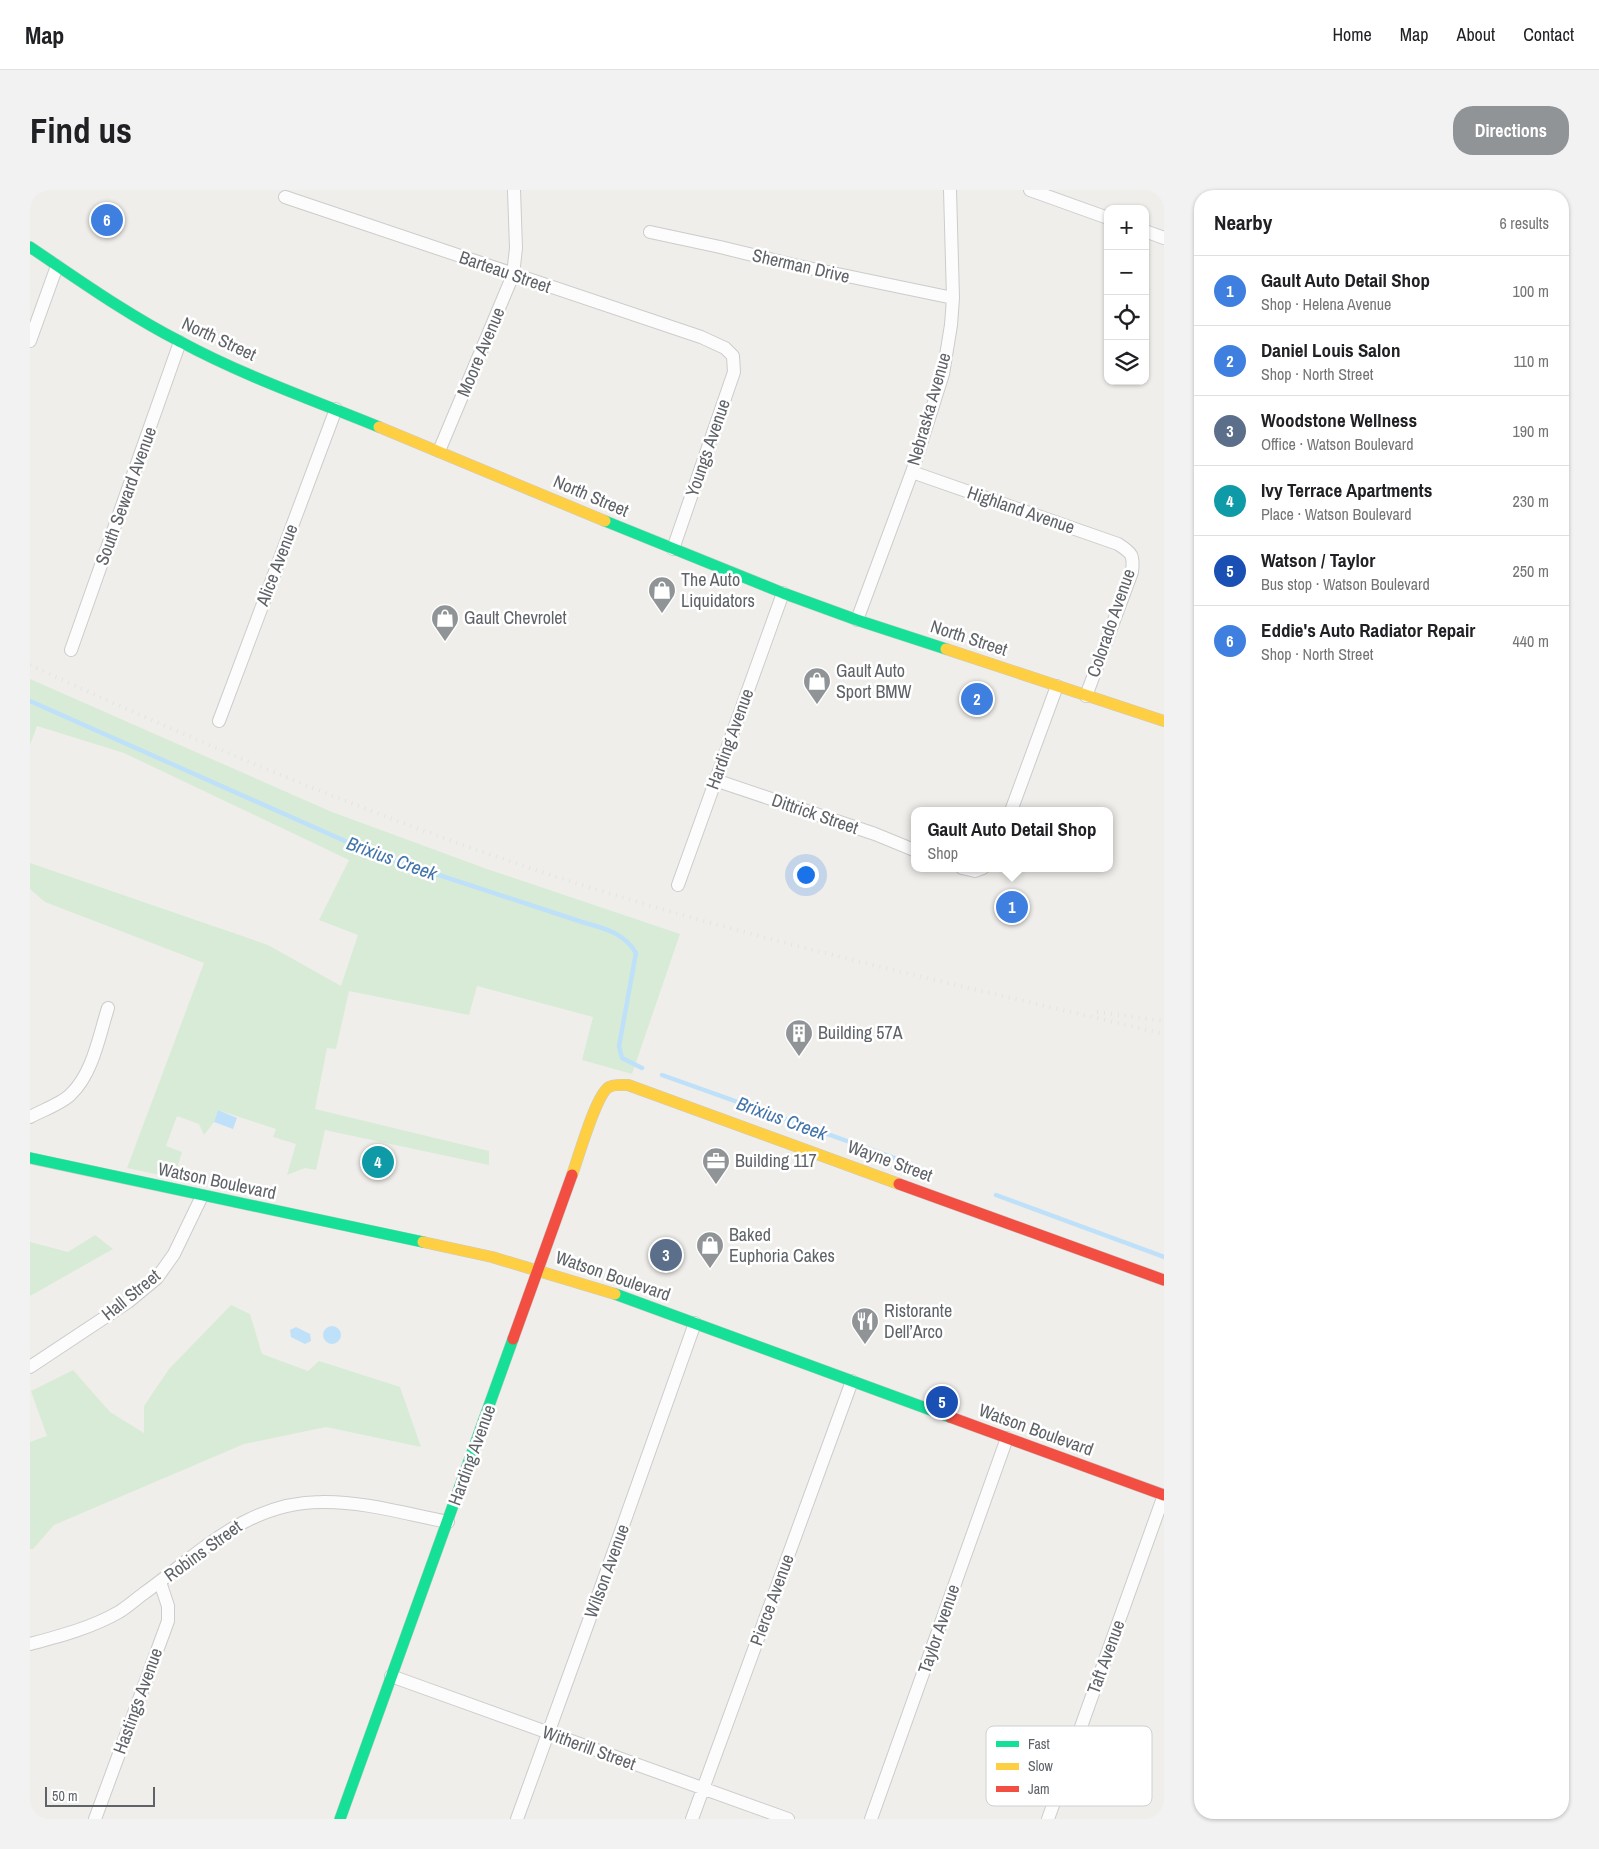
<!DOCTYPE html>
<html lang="en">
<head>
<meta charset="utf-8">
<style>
	:root { --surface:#fff; --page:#f2f2f2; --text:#202124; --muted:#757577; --line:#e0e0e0; --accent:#919496 }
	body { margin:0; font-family:"Archivo Narrow",sans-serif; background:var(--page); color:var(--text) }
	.controls { position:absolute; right:15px; top:15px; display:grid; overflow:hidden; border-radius:10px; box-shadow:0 1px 4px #0004 }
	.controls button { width:45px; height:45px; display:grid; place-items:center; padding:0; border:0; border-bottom:1px solid var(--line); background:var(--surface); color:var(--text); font:25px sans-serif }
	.scale { position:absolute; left:15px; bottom:12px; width:110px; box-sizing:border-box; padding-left:5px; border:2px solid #5f6368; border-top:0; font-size:14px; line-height:18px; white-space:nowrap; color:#5f6368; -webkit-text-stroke:4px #fff; paint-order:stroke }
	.you { position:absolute; left:775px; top:684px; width:18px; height:18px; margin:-12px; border:4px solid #fff; border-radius:50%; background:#1a73e8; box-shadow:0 0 0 8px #1a73e833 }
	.badge { display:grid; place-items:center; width:32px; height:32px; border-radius:50%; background:var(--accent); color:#fff; font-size:16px; font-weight:700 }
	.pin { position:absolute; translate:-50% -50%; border:2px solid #fff; box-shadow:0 1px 5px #0006 }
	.popup { position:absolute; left:881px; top:617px; width:202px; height:65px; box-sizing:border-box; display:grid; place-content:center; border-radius:10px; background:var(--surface); filter:drop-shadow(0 1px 4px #0005); font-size:16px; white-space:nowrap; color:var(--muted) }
	.popup b { font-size:19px; color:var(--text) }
	.popup::after { content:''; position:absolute; left:50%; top:100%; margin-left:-10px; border:10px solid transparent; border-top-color:var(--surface) }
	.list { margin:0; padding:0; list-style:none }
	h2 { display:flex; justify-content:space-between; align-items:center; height:65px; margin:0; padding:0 20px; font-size:21px }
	h2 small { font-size:16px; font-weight:400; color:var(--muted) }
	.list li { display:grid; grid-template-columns:32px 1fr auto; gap:15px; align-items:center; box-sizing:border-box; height:70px; padding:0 20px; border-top:1px solid var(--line) }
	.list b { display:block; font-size:19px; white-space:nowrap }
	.list p { margin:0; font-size:16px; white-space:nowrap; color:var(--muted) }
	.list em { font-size:16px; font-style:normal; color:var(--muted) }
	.icon { flex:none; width:28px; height:28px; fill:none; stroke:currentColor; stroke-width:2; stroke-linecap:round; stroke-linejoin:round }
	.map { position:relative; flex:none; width:1134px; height:1629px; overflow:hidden; border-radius:20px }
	header { display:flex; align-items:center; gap:30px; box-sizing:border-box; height:70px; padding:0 25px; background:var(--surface); border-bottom:1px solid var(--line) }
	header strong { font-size:24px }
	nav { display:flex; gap:28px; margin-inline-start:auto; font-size:18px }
	.intro { display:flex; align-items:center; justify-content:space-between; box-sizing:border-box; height:120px; padding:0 30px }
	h1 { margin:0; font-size:35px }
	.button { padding:12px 22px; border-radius:20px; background:var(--accent); color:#fff; font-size:18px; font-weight:700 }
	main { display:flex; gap:30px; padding:0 30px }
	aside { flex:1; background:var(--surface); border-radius:20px; box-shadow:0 1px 4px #0004 }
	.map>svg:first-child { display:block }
	.green { fill:#d8ebd6 }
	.water { fill:#bfe0f9 }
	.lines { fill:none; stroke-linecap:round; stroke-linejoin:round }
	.stream { stroke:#bfe0f9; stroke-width:4.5 }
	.street-casing { stroke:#cbcccc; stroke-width:14 }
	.fast-casing { stroke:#cacacb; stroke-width:12 }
	.slow-casing { stroke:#cacacb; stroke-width:12 }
	.jam-casing { stroke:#cacacb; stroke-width:12 }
	.street { stroke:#fdfcfc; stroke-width:12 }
	.fast { stroke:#16e098; stroke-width:11 }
	.slow { stroke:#ffcf43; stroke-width:11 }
	.jam { stroke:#f24e42; stroke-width:11 }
	.rail { stroke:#e4e4e4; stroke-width:4; stroke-dasharray:1 6; stroke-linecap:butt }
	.labels { text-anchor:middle; stroke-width:5; stroke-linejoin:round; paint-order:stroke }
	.street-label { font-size:18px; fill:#5f6368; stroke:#fff }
	.poi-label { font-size:18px; fill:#5f6368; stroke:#fff; text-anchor:start }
	.water-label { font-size:19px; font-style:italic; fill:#4174aa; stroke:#fff }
	.key { fill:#fff; stroke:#cfd0d2; stroke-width:1 }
	.key-label { font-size:14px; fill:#5f6368 }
</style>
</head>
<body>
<header>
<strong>Map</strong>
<nav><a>Home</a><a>Map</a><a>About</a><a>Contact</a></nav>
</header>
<div class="intro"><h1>Find us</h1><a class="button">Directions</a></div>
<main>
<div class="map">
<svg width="1134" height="1629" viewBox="0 0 1134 1629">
	<rect width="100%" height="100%" fill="#efeeea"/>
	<!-- green -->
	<path class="green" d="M0,489L302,622L457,679L650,744L602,884L552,870L563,827L447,796L439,825L319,801L306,859L297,858L285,919L459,961V975L295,940L286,980L275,978L257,985L266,954L243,947L246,939L188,920L184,932L174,945L169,934L147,926L136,956L152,962L144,988L97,978L174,773L15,712L0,699V673L238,755L311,796L328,745L289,730L319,670L94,563L7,536L0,555Z
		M65,1045L83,1059L0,1106V1052L38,1062Z
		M201,1115L220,1124L232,1164L278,1181L289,1171L370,1197L391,1257L296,1237L214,1254L24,1335L3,1359H0V1252L17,1246L1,1201L43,1180L80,1222L114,1243V1216L139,1179Z"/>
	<!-- water -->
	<path class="water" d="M188,920L207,928L203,939L184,932Z
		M293 1145a9 9 0 1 1 18 0a9 9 0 1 1-18 0Z
		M266,1137L280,1144L281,1151L275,1154L261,1147L260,1140Z"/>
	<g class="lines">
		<!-- stream -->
		<path class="stream" d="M0,511L342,663L552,732C574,738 594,743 606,763L589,856L592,868L612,878
			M632,885L873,971
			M966,1005L1134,1067"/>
		<!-- street casing -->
		<g class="street-casing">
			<path id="street" d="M1000,0L1078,28
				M255,7L671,147L695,158L703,166L704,182L643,359
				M1115,41L1134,48
				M620,42L690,57L764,75L923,108
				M0,151L27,76
				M409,261L483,85L486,58L484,0
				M882,282L1088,354C1102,363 1104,365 1102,382L1056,506
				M827,430L882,282L913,184L921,135L923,108L920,0
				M41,460L150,152
				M189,531L306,219
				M685,590L845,644L884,660
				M981,621L1027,496
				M932,678L945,681L953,678
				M648,695L753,403
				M0,927C11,921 33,913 41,904C63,883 69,846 78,818
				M0,1177L98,1112L127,1088L144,1064L172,1006
				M0,1454C30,1446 61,1438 89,1422C97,1417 105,1410 113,1404C169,1364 217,1312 291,1312C333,1311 376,1324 418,1332
				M361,1486L758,1629
				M65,1629L138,1431V1416L130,1392
				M487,1629L574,1389L665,1133
				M662,1629L822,1191
				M841,1629L977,1248
				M1018,1629L1134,1305"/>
		</g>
		<!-- fast casing -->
		<g class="fast-casing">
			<path id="fast" d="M0,57C49,90 98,125 151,152C214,186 283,210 349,237
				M575,331L753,403L827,430L916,459
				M0,968L393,1052
				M585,1104L920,1227
				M310,1629L483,1149"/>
		</g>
		<!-- slow casing -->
		<g class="slow-casing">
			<path id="slow" d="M349,237L575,331
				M916,459L1134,531
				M542,985C548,969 566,904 579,897C584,894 592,895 598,895L869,994
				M393,1052L462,1067L585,1104"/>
		</g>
		<!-- jam casing -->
		<g class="jam-casing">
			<path id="jam" d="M869,994L1134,1090
				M483,1149L542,985
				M920,1227L1134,1305"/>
		</g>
		<!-- street -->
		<use href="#street" class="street"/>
		<!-- fast -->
		<use href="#fast" class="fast"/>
		<!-- slow -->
		<use href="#slow" class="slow"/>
		<!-- jam -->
		<use href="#jam" class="jam"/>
		<!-- rail -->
		<path class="rail" d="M0,475C169,553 341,626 518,684C720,750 928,795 1134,844
			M1067,822L1134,831"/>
	</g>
	<!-- icons -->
	<defs>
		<g id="shop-pin" transform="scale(1.4375)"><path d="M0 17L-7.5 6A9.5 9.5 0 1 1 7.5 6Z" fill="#919496" stroke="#fff"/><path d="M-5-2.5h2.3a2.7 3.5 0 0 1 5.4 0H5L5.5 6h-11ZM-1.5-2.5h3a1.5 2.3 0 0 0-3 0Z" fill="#fff"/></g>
		<g id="building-pin" transform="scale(1.4375)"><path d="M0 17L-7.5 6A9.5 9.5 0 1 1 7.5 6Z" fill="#919496" stroke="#fff"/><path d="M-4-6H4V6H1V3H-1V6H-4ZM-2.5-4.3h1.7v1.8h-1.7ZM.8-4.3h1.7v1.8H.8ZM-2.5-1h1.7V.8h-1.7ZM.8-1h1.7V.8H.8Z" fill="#fff"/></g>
		<g id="office-pin" transform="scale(1.4375)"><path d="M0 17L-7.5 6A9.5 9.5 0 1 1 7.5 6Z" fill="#919496" stroke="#fff"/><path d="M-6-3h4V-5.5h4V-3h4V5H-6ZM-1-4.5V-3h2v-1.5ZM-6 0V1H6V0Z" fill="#fff"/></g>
		<g id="restaurant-pin" transform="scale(1.4375)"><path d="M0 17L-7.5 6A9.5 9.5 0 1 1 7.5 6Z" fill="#919496" stroke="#fff"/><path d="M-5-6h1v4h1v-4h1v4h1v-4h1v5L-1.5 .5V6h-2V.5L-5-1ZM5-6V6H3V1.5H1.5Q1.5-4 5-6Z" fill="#fff"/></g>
	</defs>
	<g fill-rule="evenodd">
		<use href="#shop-pin" x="632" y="400"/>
		<use href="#shop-pin" x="415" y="428"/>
		<use href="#shop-pin" x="787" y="491"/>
		<use href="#building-pin" x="769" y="843"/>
		<use href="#office-pin" x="686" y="971"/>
		<use href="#shop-pin" x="680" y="1055"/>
		<use href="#restaurant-pin" x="835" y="1131"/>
	</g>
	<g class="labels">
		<!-- street labels -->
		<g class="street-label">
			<text transform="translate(771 76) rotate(13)" y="6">Sherman Drive</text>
			<text transform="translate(475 82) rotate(19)" y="6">Barteau Street</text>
			<text transform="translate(189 149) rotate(25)" y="6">North Street</text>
			<text transform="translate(451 162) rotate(-67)" y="6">Moore Avenue</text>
			<text transform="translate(899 219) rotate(-74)" y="6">Nebraska Avenue</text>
			<text transform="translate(678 258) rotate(-71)" y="6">Youngs Avenue</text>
			<text transform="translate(96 306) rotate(-70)" y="6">South Seward Avenue</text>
			<text transform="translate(561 306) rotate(23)" y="6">North Street</text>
			<text transform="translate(991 320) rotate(19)" y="6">Highland Avenue</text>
			<text transform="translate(247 375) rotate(-69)" y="6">Alice Avenue</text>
			<text transform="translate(1081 433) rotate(-71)" y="6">Colorado Avenue</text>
			<text transform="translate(939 448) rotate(18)" y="6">North Street</text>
			<text transform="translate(700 549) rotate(-70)" y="6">Harding Avenue</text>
			<text transform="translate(785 624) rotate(19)" y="6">Dittrick Street</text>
			<text transform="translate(860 971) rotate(20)" y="6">Wayne Street</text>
			<text transform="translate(187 991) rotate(12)" y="6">Watson Boulevard</text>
			<text transform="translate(583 1086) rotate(19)" y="6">Watson Boulevard</text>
			<text transform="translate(101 1105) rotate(-39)" y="6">Hall Street</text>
			<text transform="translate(1006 1240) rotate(20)" y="6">Watson Boulevard</text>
			<text transform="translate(442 1265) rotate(-70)" y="6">Harding Avenue</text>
			<text transform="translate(173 1361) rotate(-36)" y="6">Robins Street</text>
			<text transform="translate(577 1381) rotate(-70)" y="6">Wilson Avenue</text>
			<text transform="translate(742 1410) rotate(-70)" y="6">Pierce Avenue</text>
			<text transform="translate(909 1439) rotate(-71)" y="6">Taylor Avenue</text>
			<text transform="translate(1076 1467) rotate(-70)" y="6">Taft Avenue</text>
			<text transform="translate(108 1511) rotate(-70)" y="6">Hastings Avenue</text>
			<text transform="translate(559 1558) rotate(20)" y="6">Witherill Street</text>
		</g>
		<!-- poi labels -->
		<g class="poi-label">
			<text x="651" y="396">The Auto<tspan x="651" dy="21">Liquidators</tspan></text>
			<text x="434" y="434">Gault Chevrolet</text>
			<text x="806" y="487">Gault Auto<tspan x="806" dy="21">Sport BMW</tspan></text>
			<text x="788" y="849">Building 57A</text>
			<text x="705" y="977">Building 117</text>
			<text x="699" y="1051">Baked<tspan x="699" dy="21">Euphoria Cakes</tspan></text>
			<text x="854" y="1127">Ristorante<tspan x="854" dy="21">Dell’Arco</tspan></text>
		</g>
		<!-- water labels -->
		<g class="water-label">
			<text transform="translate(362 668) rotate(20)" y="7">Brixius Creek</text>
			<text transform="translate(752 928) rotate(20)" y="7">Brixius Creek</text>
		</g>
	</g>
	<!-- legend -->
	<rect x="956" y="1536" width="166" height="80" rx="8" class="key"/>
	<rect x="966" y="1551" width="23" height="6" fill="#16e098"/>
	<rect x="966" y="1573" width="23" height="7" fill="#ffcf43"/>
	<rect x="966" y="1596" width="23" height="6" fill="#f24e42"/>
	<g class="key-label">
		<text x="998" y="1559">Fast</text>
		<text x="998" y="1581">Slow</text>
		<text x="998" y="1604">Jam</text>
	</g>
</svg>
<div class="controls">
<button>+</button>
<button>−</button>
<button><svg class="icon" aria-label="locate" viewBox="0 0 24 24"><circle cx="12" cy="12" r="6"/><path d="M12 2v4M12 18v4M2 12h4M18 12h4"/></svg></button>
<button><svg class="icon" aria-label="layers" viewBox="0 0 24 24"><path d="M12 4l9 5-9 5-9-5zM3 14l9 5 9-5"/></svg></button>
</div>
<div class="scale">50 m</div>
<div class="you"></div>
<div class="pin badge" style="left:982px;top:717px;background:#3f7fe0">1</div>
<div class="popup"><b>Gault Auto Detail Shop</b>Shop</div>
<div class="pin badge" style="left:947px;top:509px;background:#3f7fe0">2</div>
<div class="pin badge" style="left:636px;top:1065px;background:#5c6f8a">3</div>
<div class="pin badge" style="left:348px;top:972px;background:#0f9aa8">4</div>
<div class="pin badge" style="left:912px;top:1212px;background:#1a4fb4">5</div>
<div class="pin badge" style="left:77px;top:30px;background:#3f7fe0">6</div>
</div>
<aside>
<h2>Nearby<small>6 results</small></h2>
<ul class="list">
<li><span class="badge" style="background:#3f7fe0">1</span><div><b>Gault Auto Detail Shop</b><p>Shop · Helena Avenue</p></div><em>100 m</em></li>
<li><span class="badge" style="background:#3f7fe0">2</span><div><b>Daniel Louis Salon</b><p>Shop · North Street</p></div><em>110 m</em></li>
<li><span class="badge" style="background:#5c6f8a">3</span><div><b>Woodstone Wellness</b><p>Office · Watson Boulevard</p></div><em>190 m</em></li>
<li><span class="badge" style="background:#0f9aa8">4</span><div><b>Ivy Terrace Apartments</b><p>Place · Watson Boulevard</p></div><em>230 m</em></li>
<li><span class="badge" style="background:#1a4fb4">5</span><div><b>Watson / Taylor</b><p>Bus stop · Watson Boulevard</p></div><em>250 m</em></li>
<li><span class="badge" style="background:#3f7fe0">6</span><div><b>Eddie's Auto Radiator Repair</b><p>Shop · North Street</p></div><em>440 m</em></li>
</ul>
</aside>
</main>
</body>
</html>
